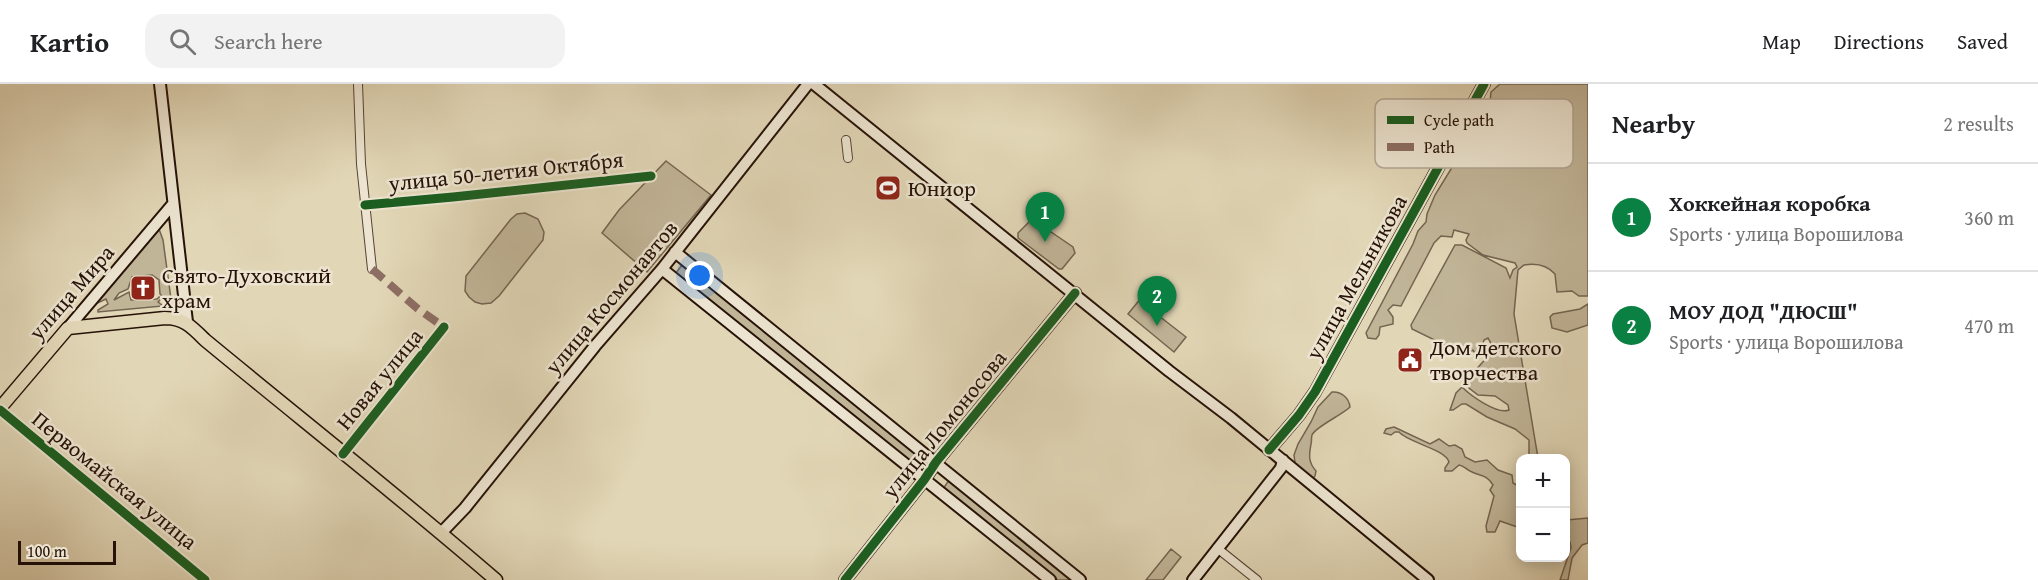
<!DOCTYPE html>
<html lang="en">
<head>
<meta charset="utf-8">
<style>
	:root { --surface:#fff; --page:#f2f2f2; --text:#202124; --muted:#757577; --line:#e0e0e0; --accent:#0b8043 }
	body { margin:0; font-family:"Gentium Book Plus",serif; background:var(--page); color:var(--text) }
	.controls { position:absolute; right:18px; bottom:18px; display:grid; overflow:hidden; border-radius:12px; box-shadow:0 3px 15px #0003 }
	.controls button { width:54px; height:54px; display:grid; place-items:center; padding:0; border:0; border-bottom:2px solid var(--line); background:var(--surface); color:var(--text); font:30px sans-serif }
	.scale { position:absolute; left:18px; bottom:15px; width:98px; box-sizing:border-box; padding-left:6px; border:3px solid #261207; border-top:0; font-size:16px; line-height:21px; white-space:nowrap; color:#261207; -webkit-text-stroke:4px #ece4d0; paint-order:stroke }
	.you { position:absolute; left:700px; top:192px; width:21px; height:21px; margin:-15px; border:4px solid #fff; border-radius:50%; background:#1a73e8; box-shadow:0 0 0 9px #1a73e833 }
	.badge { display:grid; place-items:center; width:39px; height:39px; border-radius:50%; background:var(--accent); color:#fff; font-size:20px; font-weight:700 }
	.pin { position:absolute; translate:-50% -50px; filter:drop-shadow(0 2px 3px #0008) }
	.pin::after { content:''; position:absolute; top:32px; width:21px; height:18px; background:inherit; clip-path:polygon(0 0,100% 0,50% 100%) }
	.list { margin:0; padding:0; list-style:none }
	h2 { display:flex; justify-content:space-between; align-items:center; height:78px; margin:0; padding:0 24px; font-size:26px }
	h2 small { font-size:20px; font-weight:400; color:var(--muted) }
	.list li { display:grid; grid-template-columns:39px 1fr auto; gap:18px; align-items:center; box-sizing:border-box; height:108px; padding:0 24px; border-top:2px solid var(--line) }
	.list b { display:block; font-size:22px; white-space:nowrap }
	.list p { margin:0; font-size:20px; white-space:nowrap; color:var(--muted) }
	.list em { font-size:20px; font-style:normal; color:var(--muted) }
	.icon { flex:none; width:33px; height:33px; fill:none; stroke:currentColor; stroke-width:2; stroke-linecap:round; stroke-linejoin:round }
	.map { position:relative; flex:none; width:1588px; height:496px; overflow:hidden }
	header { display:flex; align-items:center; gap:36px; box-sizing:border-box; height:84px; padding:0 30px; background:var(--surface); border-bottom:2px solid var(--line) }
	header strong { font-size:28px }
	nav { display:flex; gap:33px; margin-inline-start:auto; font-size:21px }
	.search { width:420px; height:54px; background:var(--page); display:flex; align-items:center; gap:15px; box-sizing:border-box; padding:0 21px; border-radius:18px; color:var(--muted); font-size:22px }
	main { display:flex }
	aside { flex:1; background:var(--surface) }
	.map>svg:first-child { display:block }
	.green { fill:#c1b598; stroke:#746450; stroke-width:1.5 }
	.lines { fill:none; stroke-linecap:round; stroke-linejoin:round }
	.street-casing { stroke:#554333; stroke-width:10 }
	.secondary-casing { stroke:#261207; stroke-width:14 }
	.primary-casing { stroke:#261207; stroke-width:15 }
	.street { stroke:#ece4d0; stroke-width:8 }
	.secondary { stroke:#ece4d0; stroke-width:10 }
	.primary { stroke:#e1d6b6; stroke-width:12 }
	.quiet { stroke:#8d6e63; stroke-width:8; stroke-dasharray:15 8; stroke-linecap:butt }
	.cycleway-casing { stroke:#ece4d0; stroke-width:13 }
	.cycleway { stroke:#1b5e20; stroke-width:9 }
	.labels { text-anchor:middle; stroke-width:5; stroke-linejoin:round; paint-order:stroke }
	.street-label { font-size:22px; fill:#261207; stroke:#ece4d0 }
	.poi-label { font-size:22px; fill:#261207; stroke:#ece4d0; text-anchor:start }
	.key { fill:#ece4d0; stroke:#b1a594; stroke-width:1.5 }
	.key-label { font-size:16px; fill:#261207 }
</style>
</head>
<body>
<header>
<strong>Kartio</strong>
<div class="search"><svg class="icon" aria-label="search" viewBox="0 0 24 24"><circle cx="10" cy="10" r="6"/><path d="M15 15l6 6"/></svg>Search here</div>
<nav><a>Map</a><a>Directions</a><a>Saved</a></nav>
</header>
<main>
<div class="map">
<svg width="1588" height="496" viewBox="0 0 1588 496">
	<rect width="100%" height="100%" fill="#e1d6b6"/>
	<filter id="stains"><feTurbulence type="fractalNoise" baseFrequency=".00333" numOctaves="4"/><feColorMatrix values="0 0 0 0 .2 0 0 0 0 .09 0 0 0 0 .02 0 0 0 .5 -.17"/></filter>
	<radialGradient id="worn" r=".72"><stop offset=".6" stop-color="#630" stop-opacity="0"/><stop offset="1" stop-color="#630" stop-opacity=".3"/></radialGradient>
	<!-- green -->
	<path class="green" d="M1500,0H1588V212H1579L1572,207L1557,208L1555,190C1547,181 1535,179 1524,181L1518,186L1514,230L1538,374H1529V356L1515,345L1487,333L1466,320H1462L1453,326H1450L1456,309L1462,303C1470,311 1497,331 1509,326L1508,321L1495,312L1478,311L1469,304C1467,282 1502,273 1488,254L1484,256L1480,269L1476,271L1473,266L1465,271L1412,245L1411,241L1455,161H1462L1506,184L1510,194L1513,186L1517,183L1515,179L1483,171L1467,159L1466,156L1469,150L1454,146L1452,153L1441,152L1434,159L1401,222L1393,221L1388,226L1393,233V240L1380,243L1379,251L1376,255L1368,254L1366,249L1413,160L1418,147L1426,138L1427,130L1435,111L1451,85L1461,74L1462,63L1471,50L1482,24L1490,18L1491,8Z
		M666,77L711,111L647,188L602,149L619,126Z
		M525,129L538,135L544,148L543,156L499,212L491,219L482,220L475,218L469,213L465,207L466,192L511,135L517,130Z
		M1032,135L1073,163L1075,169L1062,185H1059L1018,154V149Z
		M159,145L163,156L171,215L168,218L160,210L159,196L152,191L132,193L128,205L119,209L114,216L129,208L131,216L157,215L159,213L162,214L158,218L163,222L98,228V226L108,220L106,215L93,221Z
		M682,181L922,373L915,381L675,190Z
		M1141,214L1155,225L1154,228L1186,253L1174,268L1128,230Z
		M1588,220V241L1567,248L1552,244L1550,233L1553,230L1580,225Z
		M1332,308C1341,307 1349,314 1350,323C1342,331 1315,343 1312,351C1311,354 1312,357 1311,360C1309,371 1308,378 1316,387L1315,392L1312,396L1296,386L1294,371L1298,360L1311,338L1318,323Z
		M1394,343L1430,360L1439,355L1449,362L1455,361L1462,365L1465,373L1475,378L1487,376L1498,386L1512,391L1513,399L1520,403V444L1500,437L1495,448H1487L1486,442L1494,412L1490,406L1493,401C1487,391 1481,392 1472,388C1466,386 1465,382 1459,381L1452,387H1445V384L1449,378C1445,365 1409,359 1399,348H1395L1391,351L1384,349L1386,345Z
		M949,396L1075,496H1058L943,405Z
		M1566,425L1567,436L1588,434V459L1582,461L1572,474L1568,496H1560L1571,464L1570,458L1566,456Z
		M1171,465L1181,473L1163,496H1146Z"/>
	<g class="lines">
		<!-- street casing -->
		<g class="street-casing">
			<path id="street" d="M358,0L361,80L372,185
				M846,56L848,74
				M365,121L453,113L651,92
				M0,326L205,496
				M343,370L444,243
				M1217,464L1257,496"/>
		</g>
		<!-- secondary casing -->
		<g class="secondary-casing">
			<path id="secondary" d="M160,0L187,238
				M814,0L1169,287L1231,334L1428,496
				M675,168L1080,496
				M662,185L1050,496
				M68,244L173,120
				M1269,366L1299,331L1315,308L1484,0
				M442,448L465,424L595,262L662,185L808,0
				M845,496L924,396L936,378L1075,209
				M1193,496L1281,384L1283,376"/>
		</g>
		<!-- primary casing -->
		<g class="primary-casing">
			<path id="primary" d="M0,324L68,244L165,234C184,234 192,243 205,256C302,336 401,414 496,496"/>
		</g>
		<!-- street -->
		<use href="#street" class="street"/>
		<!-- secondary -->
		<use href="#secondary" class="secondary"/>
		<!-- primary -->
		<use href="#primary" class="primary"/>
		<!-- quiet -->
		<path class="quiet" d="M372,185L418,225L444,243"/>
		<!-- cycleway casing -->
		<g class="cycleway-casing">
			<path id="cycleway" d="M365,121L453,113L651,92
				M0,326L205,496
				M1269,366L1299,331L1315,308L1484,0
				M343,370L444,243
				M845,496L924,396L936,378L1075,209"/>
		</g>
		<!-- cycleway -->
		<use href="#cycleway" class="cycleway"/>
	</g>
	<!-- icons -->
	<defs>
		<g id="stadium-square" transform="scale(1.35)"><rect x="-9" y="-9" width="18" height="18" rx="4" fill="#8f2418" stroke="#ece4d0"/><path d="M0-5a6.5 5 0 1 0 0 10a6.5 5 0 1 0 0-10ZM-3.5-1.8h7v3.6h-7Z" fill="#fff"/></g>
		<g id="church-square" transform="scale(1.35)"><rect x="-9" y="-9" width="18" height="18" rx="4" fill="#8f2418" stroke="#ece4d0"/><path d="M-1.2-6h2.4v3.5h3.3v2.4h-3.3V6h-2.4V-.1h-3.3v-2.4h3.3Z" fill="#fff"/></g>
		<g id="civic-square" transform="scale(1.35)"><rect x="-9" y="-9" width="18" height="18" rx="4" fill="#8f2418" stroke="#ece4d0"/><path d="M-.6-6.5H3V-4.5H.6V-3L4-1V1h2V6H-6V1h2V-1L-.6-3ZM-1.2 2.5V6h2.4V2.5Z" fill="#fff"/></g>
	</defs>
	<g fill-rule="evenodd">
		<use href="#stadium-square" x="888" y="104"/>
		<use href="#church-square" x="143" y="204"/>
		<use href="#civic-square" x="1410" y="276"/>
	</g>
	<g class="labels">
		<!-- street labels -->
		<g class="street-label">
			<text transform="translate(506 87) rotate(-6)" y="8">улица 50-летия Октября</text>
			<text transform="translate(1356 193) rotate(-61)" y="8">улица Мельникова</text>
			<text transform="translate(71 208) rotate(-49)" y="8">улица Мира</text>
			<text transform="translate(611 213) rotate(-50)" y="8">улица Космонавтов</text>
			<text transform="translate(379 295) rotate(-51)" y="8">Новая улица</text>
			<text transform="translate(944 340) rotate(-51)" y="8">улица Ломоносова</text>
			<text transform="translate(115 396) rotate(39)" y="8">Первомайская улица</text>
		</g>
		<!-- poi labels -->
		<g class="poi-label">
			<text x="908" y="112">Юниор</text>
			<text x="162" y="199">Свято-Духовский<tspan x="162" dy="25">храм</tspan></text>
			<text x="1430" y="271">Дом детского<tspan x="1430" dy="25">творчества</tspan></text>
		</g>
	</g>
	<!-- legend -->
	<rect x="1375" y="15" width="198" height="69" rx="9" class="key"/>
	<rect x="1387" y="32" width="27" height="8" fill="#1b5e20"/>
	<rect x="1387" y="59" width="27" height="8" fill="#8d6e63"/>
	<g class="key-label">
		<text x="1424" y="42">Cycle path</text>
		<text x="1424" y="69">Path</text>
	</g>
	<rect width="100%" height="100%" filter="url(#stains)"/>
	<rect width="100%" height="100%" fill="url(#worn)"/>
</svg>
<div class="controls">
<button>+</button>
<button>−</button>
</div>
<div class="scale">100 m</div>
<div class="you"></div>
<div class="pin badge" style="left:1045px;top:158px">1</div>
<div class="pin badge" style="left:1157px;top:242px">2</div>
</div>
<aside>
<h2>Nearby<small>2 results</small></h2>
<ul class="list">
<li><span class="badge">1</span><div><b>Хоккейная коробка</b><p>Sports · улица Ворошилова</p></div><em>360 m</em></li>
<li><span class="badge">2</span><div><b>МОУ ДОД &quot;ДЮСШ&quot;</b><p>Sports · улица Ворошилова</p></div><em>470 m</em></li>
</ul>
</aside>
</main>
</body>
</html>
